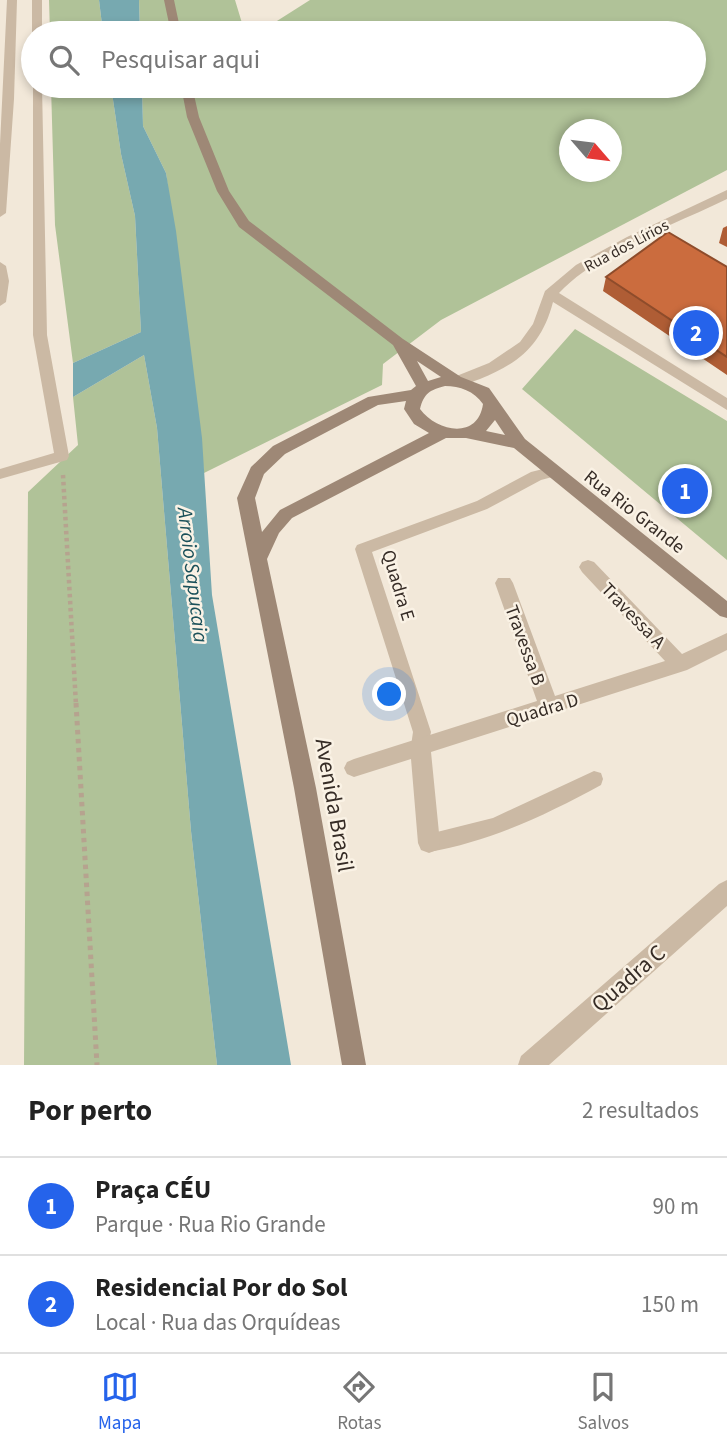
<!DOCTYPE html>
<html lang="pt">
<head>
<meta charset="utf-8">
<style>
	:root { --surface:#fff; --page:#f6f6f6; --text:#222; --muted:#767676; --line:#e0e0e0; --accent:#2563eb }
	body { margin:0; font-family:"Source Sans 3",sans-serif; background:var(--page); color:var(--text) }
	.compass { position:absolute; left:559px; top:119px; width:63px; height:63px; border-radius:50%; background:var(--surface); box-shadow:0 4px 10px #0003; rotate:118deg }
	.you { position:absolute; left:390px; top:695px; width:24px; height:24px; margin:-18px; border:5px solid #fff; border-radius:50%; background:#1a73e8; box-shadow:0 0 0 10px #1a73e833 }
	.badge { display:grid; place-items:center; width:46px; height:46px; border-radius:50%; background:var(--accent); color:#fff; font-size:23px; font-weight:700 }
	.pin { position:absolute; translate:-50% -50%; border:4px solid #fff; box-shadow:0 2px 7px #0006 }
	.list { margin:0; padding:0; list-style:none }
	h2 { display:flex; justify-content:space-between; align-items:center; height:91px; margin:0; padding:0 28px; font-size:30px }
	h2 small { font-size:23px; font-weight:400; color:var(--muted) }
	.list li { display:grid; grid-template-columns:46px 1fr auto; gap:21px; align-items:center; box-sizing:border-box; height:98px; padding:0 28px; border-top:2px solid var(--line) }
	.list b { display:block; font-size:26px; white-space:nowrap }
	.list p { margin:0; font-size:23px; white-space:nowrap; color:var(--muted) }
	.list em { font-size:23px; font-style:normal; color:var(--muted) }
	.icon { flex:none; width:38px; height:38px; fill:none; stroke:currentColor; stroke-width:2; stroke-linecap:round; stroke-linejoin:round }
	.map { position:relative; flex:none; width:727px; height:1065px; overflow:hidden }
	.search { position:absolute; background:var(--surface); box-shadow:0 4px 10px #0003; left:21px; right:21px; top:21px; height:77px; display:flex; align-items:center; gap:18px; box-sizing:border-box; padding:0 24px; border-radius:38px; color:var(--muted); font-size:26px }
	.sheet { height:287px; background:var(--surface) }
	nav { display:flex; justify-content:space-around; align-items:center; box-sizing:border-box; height:98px; border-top:2px solid var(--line); background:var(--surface); font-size:19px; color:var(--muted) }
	nav a { display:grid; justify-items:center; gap:4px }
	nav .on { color:var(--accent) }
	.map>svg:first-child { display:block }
	.green { fill:#b0c298; fill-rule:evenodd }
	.water { fill:#77a9b0 }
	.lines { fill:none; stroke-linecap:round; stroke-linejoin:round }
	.path-far1 { stroke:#b6a38f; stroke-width:4.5; stroke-dasharray:3.5 3.5; stroke-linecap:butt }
	.path { stroke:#b6a38f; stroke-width:5; stroke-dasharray:4.5 4.5; stroke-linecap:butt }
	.lane { fill:#cbb9a4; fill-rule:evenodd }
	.street { fill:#cbb9a4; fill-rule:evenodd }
	.secondary { fill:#9e8876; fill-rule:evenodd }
	.wall { fill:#af5d35 }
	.building { fill:#cb6c3e; stroke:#8e4c2b; stroke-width:2 }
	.labels { text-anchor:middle; stroke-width:5; stroke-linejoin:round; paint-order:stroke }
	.far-street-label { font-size:16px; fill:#362c26; stroke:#faf2e5 }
	.street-label { font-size:19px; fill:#362c26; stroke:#faf2e5 }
	.water-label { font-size:21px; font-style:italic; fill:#1a5059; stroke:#faf2e5 }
	.near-street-label { font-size:23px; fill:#362c26; stroke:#faf2e5 }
</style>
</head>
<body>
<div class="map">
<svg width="727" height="1065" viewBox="0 0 727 1065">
	<rect width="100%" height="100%" fill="#f2e8d9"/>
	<!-- green -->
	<path class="green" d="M49,0H99L103,33H50Z
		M139,0H235L245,33H140Z
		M310,0H727V170L441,320L383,364L382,385L204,473L166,173L143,126L142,86H694V33H258ZM570,130H612V172H570Z
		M51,86H111L121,154L135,216L141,332L73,363L55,225Z
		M575,329L727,421V560L522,389Z
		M144,355L157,428L191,831L217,1065H24L28,492L78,445L73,397Z"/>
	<!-- water -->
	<path class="water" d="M99,0H139L140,33H103Z
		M111,86H142L143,126L166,173L176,231L202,438L212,595L291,1065H217L191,831L157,428L144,355L73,397V363L141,332L135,216L121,154Z"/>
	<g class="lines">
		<!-- path-far1 -->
		<path class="path-far1" d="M63,475L76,705"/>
		<!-- path -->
		<path class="path" d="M76,703L97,1065"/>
		<!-- lane -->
		<path class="lane" d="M7,0H17L14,99L6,213L0,217V144Z
			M32,0H42V33H32Z
			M33,84L42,86L47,335L69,456L67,460L0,479V469L54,453L33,335Z
			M0,262L6,266L9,281L6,302L0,306Z
			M551,467L558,472L556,476L541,480L487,509L372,552L431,732L427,752L420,754L413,752L411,746L413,732L355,549L357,545L477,501L531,472Z
			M594,771L601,773L603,779L601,785C546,815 491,841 429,852L422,849L419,843L422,837L429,834L493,818Z"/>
		<!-- street -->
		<path class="street" d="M727,190V199C674,225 600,250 559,293L727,398V410L553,302C542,344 520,363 480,379C471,382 463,387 454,385L451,381L454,377L489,363L520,342L533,324L545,291L576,265L627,237Z
			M588,560L594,562L682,654L727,633V650L687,670L431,752L440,843L437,850L429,853L421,850L418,843L411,759L354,777L347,774L344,768L347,762L354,759L537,701L495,583L498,578H510L513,583L555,696L665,661L582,572L579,567L582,562Z
			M727,880V906L549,1065H518L521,1056L719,884Z"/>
		<!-- secondary -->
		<path class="secondary" d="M164,0H174L181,33H171Z
			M181,86H192L199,117L229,191L249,221L403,339L461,377L489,388L525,439L727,601V618L720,616L514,448L466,438H446L292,518L279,533L267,559L316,788L366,1065H342L294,788L237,498L251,467L273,446L368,397L411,390L416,386L393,345L239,227L217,191L187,117ZM417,361L441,377L428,381ZM445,386C460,386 474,391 483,404C478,440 437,432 420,409C424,393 430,390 445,386ZM406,401L404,409L414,424L429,433L280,510L262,532L255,498L264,474L285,454L378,405ZM495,420L505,435L486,431Z"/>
	</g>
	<!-- wall -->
	<path class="wall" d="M727,226V247L719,243L723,228Z
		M727,267V375L603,291L606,277Z"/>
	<!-- building -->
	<path class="building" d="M668,232L727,267V357L606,277Z"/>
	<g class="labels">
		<!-- far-street labels -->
		<g class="far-street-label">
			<text transform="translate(626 245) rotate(-28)" y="6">Rua dos Lírios</text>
		</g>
		<!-- street labels -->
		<g class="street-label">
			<text transform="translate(635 511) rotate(38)" y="7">Rua Rio Grande</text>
			<text transform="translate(399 585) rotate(73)" y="7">Quadra E</text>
			<text transform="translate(634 615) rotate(46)" y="7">Travessa A</text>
			<text transform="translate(526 645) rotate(70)" y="7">Travessa B</text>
			<text transform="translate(542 709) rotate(-17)" y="7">Quadra D</text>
		</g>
		<!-- water labels -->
		<g class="water-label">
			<text transform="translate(193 575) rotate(83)" y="7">Arroio Sapucaia</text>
		</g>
		<!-- near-street labels -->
		<g class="near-street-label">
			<text transform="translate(335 805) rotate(80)" y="8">Avenida Brasil</text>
			<text transform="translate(628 978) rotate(-41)" y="8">Quadra C</text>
		</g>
	</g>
</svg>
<svg class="compass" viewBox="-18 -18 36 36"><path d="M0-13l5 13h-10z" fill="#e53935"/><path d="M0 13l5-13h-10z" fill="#767676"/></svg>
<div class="you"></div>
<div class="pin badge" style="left:685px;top:491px">1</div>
<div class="pin badge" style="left:696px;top:333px">2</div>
<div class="search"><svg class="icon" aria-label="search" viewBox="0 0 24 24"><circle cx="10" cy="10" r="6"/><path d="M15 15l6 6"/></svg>Pesquisar aqui</div>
</div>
<section class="sheet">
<h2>Por perto<small>2 resultados</small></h2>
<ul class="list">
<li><span class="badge">1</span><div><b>Praça CÉU</b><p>Parque · Rua Rio Grande</p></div><em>90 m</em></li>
<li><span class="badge">2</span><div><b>Residencial Por do Sol</b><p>Local · Rua das Orquídeas</p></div><em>150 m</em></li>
</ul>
</section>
<nav>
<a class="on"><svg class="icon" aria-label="map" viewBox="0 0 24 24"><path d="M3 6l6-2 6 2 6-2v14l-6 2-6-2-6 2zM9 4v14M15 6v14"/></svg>Mapa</a>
<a><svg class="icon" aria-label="directions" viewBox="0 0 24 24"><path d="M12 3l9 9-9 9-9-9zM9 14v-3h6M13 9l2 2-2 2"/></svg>Rotas</a>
<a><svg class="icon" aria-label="saved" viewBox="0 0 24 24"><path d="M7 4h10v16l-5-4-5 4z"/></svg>Salvos</a>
</nav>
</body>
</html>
